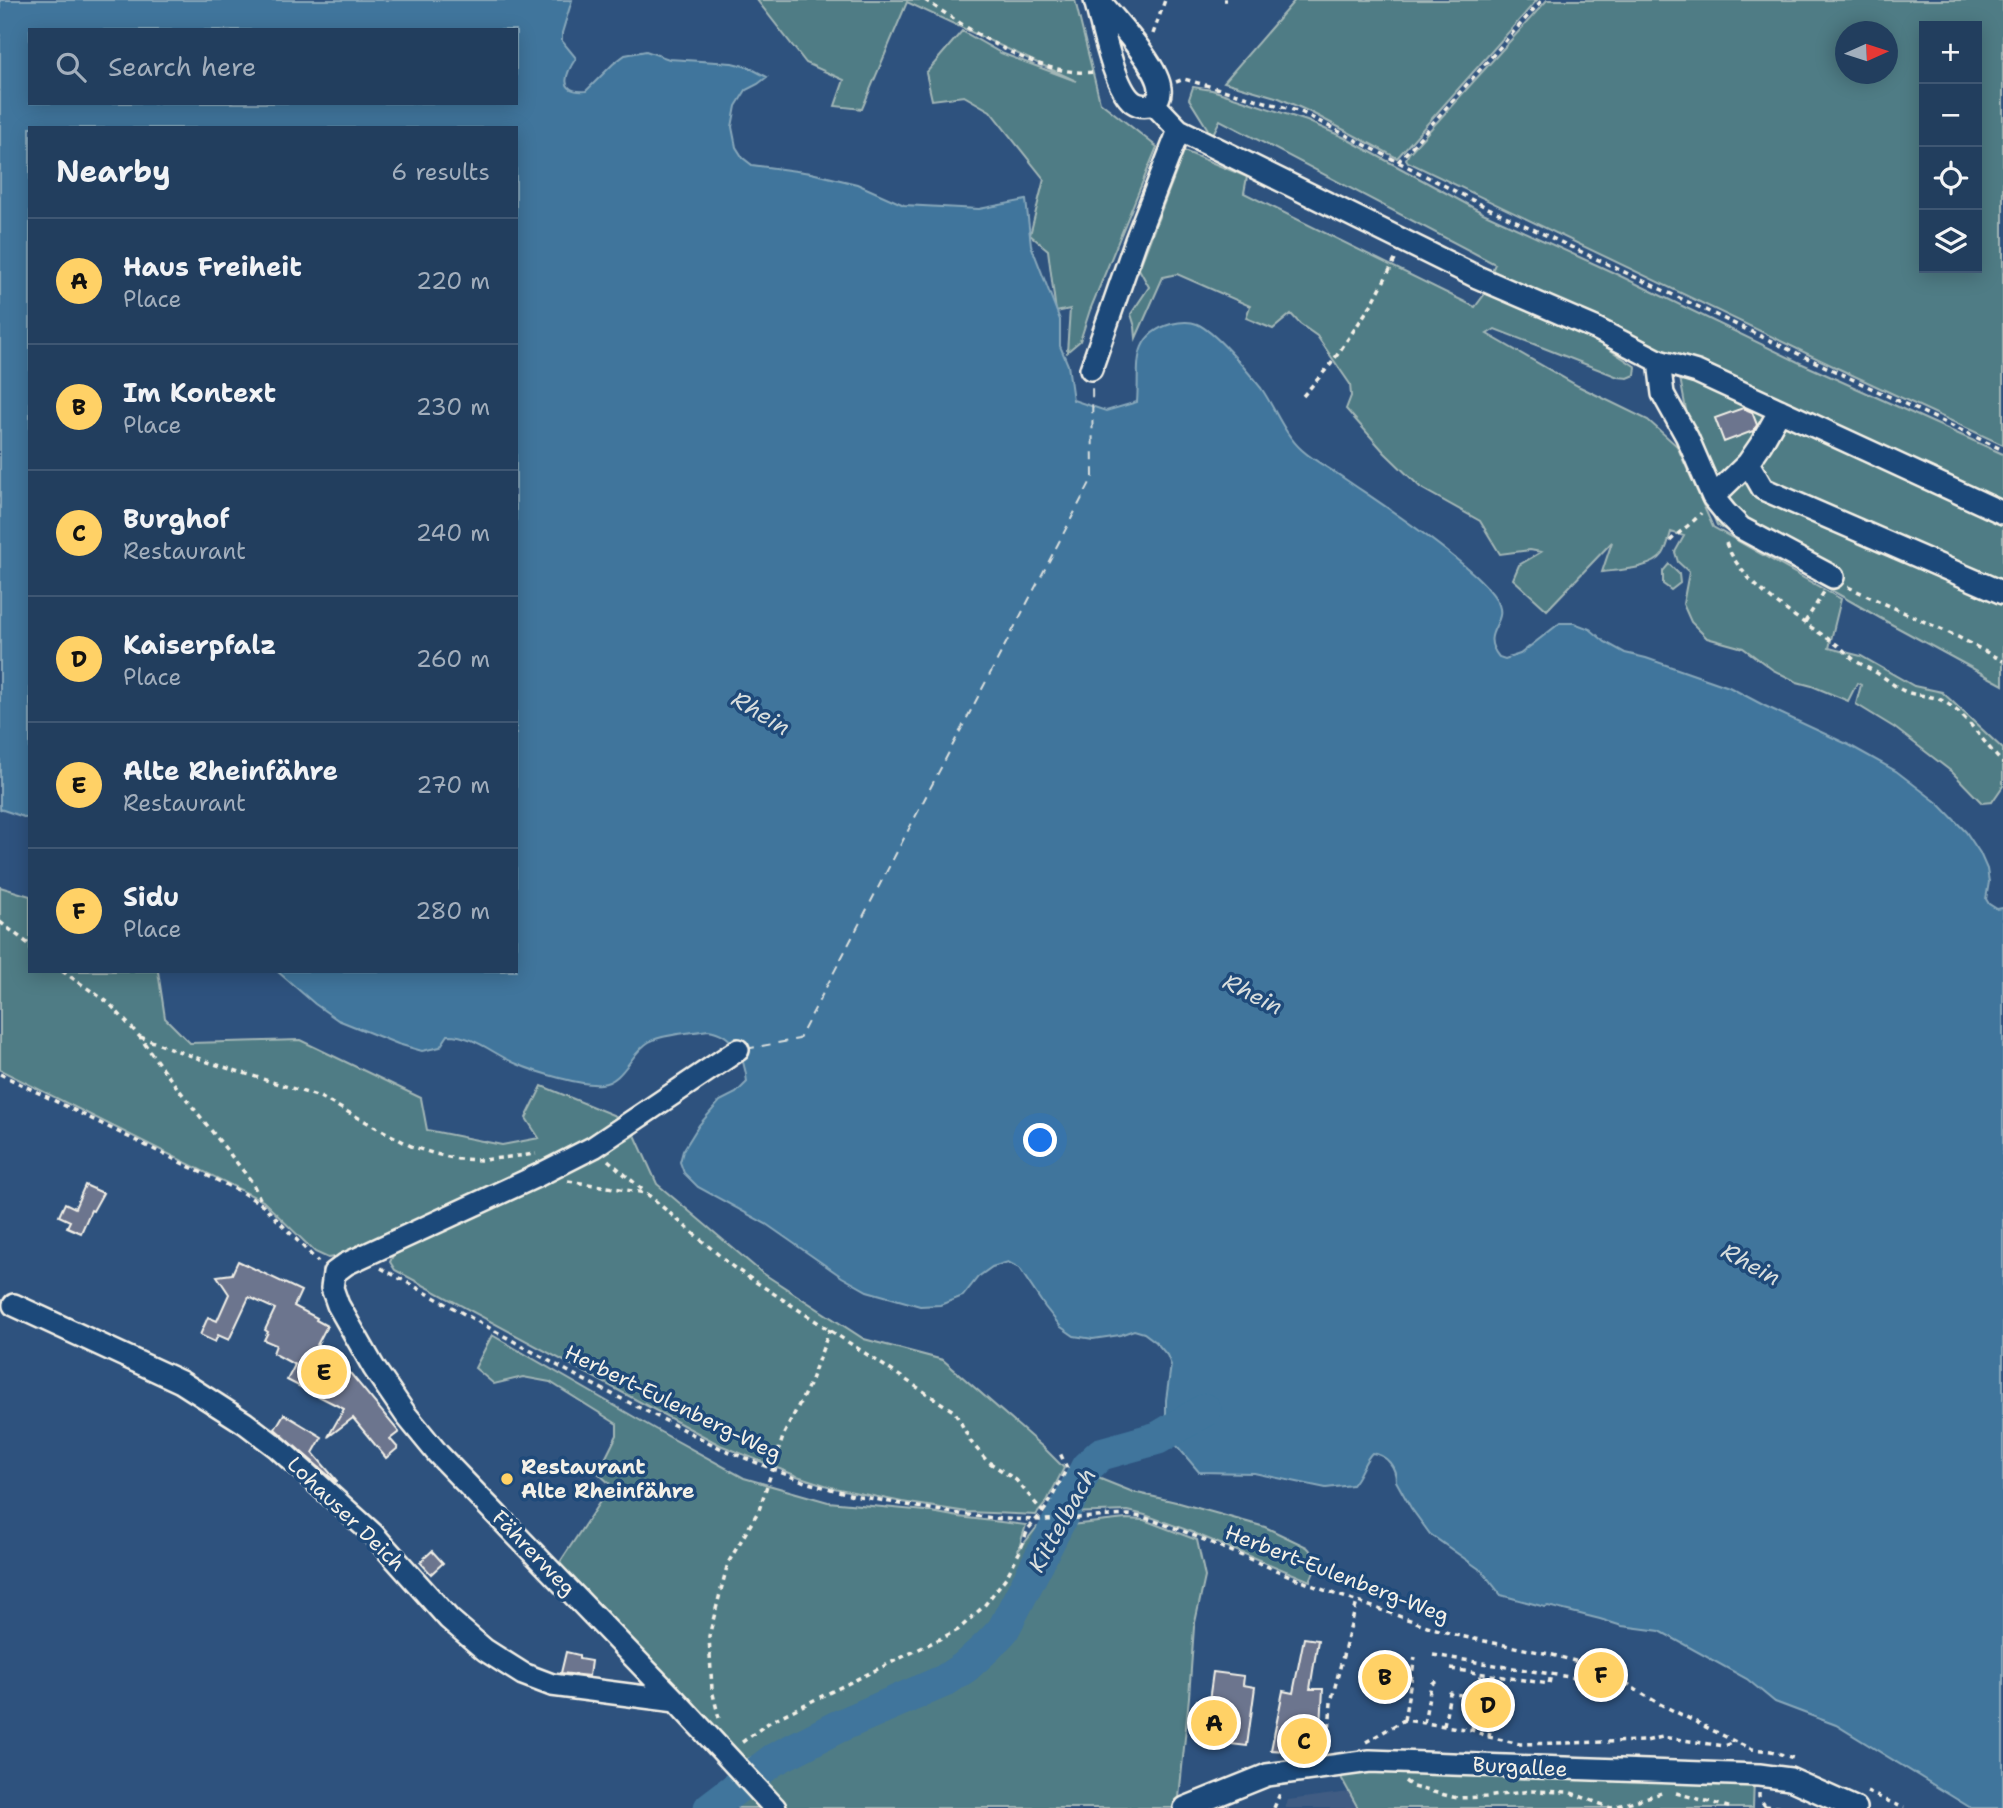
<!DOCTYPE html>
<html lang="en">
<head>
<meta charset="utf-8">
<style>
	:root { --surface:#223e5e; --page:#2e4967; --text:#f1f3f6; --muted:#a2aebc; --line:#3f5773; --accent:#ffd166 }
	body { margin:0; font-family:"Shantell Sans",sans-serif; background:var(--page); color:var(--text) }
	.controls { position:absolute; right:21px; top:21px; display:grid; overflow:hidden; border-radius:0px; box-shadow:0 4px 18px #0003 }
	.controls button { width:63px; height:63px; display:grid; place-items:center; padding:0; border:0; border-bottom:2px solid var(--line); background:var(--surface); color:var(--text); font:35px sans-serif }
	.compass { position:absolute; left:1835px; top:21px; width:63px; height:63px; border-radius:50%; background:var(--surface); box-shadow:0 4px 18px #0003; rotate:87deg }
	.you { position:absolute; left:1041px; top:1141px; width:24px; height:24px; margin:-18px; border:5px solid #fff; border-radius:50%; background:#1a73e8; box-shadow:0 0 0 10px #1a73e833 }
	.badge { display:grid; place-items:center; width:46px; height:46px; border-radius:50%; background:var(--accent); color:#111; font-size:23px; font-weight:700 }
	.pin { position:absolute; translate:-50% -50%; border:4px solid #fff; box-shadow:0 2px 7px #0006 }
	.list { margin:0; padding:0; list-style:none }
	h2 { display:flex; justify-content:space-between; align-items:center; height:91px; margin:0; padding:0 28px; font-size:30px }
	h2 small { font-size:23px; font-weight:400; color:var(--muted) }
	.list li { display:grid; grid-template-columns:46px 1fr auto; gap:21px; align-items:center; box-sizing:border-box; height:126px; padding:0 28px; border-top:2px solid var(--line) }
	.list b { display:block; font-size:26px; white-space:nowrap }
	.list p { margin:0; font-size:23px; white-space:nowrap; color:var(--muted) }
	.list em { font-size:23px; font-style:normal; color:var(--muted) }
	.icon { flex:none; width:38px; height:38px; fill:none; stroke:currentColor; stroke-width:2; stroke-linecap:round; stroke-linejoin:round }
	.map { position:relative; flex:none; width:2003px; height:1808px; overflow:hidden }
	.search { position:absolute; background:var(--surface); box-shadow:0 4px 18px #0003; left:28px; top:28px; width:490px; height:77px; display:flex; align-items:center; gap:18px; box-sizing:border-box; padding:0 24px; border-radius:0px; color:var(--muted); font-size:26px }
	.panel { position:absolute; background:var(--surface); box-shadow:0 4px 18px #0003; left:28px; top:126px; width:490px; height:847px; border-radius:0px }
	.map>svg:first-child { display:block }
	.built { fill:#415c83 }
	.green { fill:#507c85; stroke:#a2b6b6; stroke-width:2; fill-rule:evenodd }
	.water { fill:#3f759c; stroke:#87a7ba; stroke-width:2; fill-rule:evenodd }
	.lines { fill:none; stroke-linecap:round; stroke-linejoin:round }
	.river { stroke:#3f759c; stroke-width:33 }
	.ferry { stroke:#d9dedd; stroke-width:2; stroke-dasharray:9 7; stroke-linecap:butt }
	.building { fill:#6c748e; stroke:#f4f1e8; stroke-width:2 }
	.minor-casing { stroke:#f4f1e8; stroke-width:26 }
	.path { stroke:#f4f1e8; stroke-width:3.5; stroke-dasharray:5 5; stroke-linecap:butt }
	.minor { stroke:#1f4a7a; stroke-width:21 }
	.poi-dot { fill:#ffd166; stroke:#1f4a7a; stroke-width:2.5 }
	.labels { text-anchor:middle; stroke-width:7; stroke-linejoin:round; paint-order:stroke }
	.street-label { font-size:21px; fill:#f4f1e8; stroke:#1f4a7a }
	.poi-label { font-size:21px; font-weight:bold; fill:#f4f1e8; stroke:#1f4a7a; text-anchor:start }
	.water-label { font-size:23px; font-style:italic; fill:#d9dedd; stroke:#1f4a7a }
</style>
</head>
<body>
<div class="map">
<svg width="2003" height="1808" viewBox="0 0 2003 1808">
	<rect width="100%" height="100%" fill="#2e527e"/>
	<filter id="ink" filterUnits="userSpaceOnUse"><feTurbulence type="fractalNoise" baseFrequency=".0143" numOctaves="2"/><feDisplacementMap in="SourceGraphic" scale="14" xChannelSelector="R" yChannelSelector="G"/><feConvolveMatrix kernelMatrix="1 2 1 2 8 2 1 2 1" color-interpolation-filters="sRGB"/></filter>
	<g filter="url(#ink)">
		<!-- built -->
		<path class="built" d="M1349,1792L1358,1808H1285L1288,1800Z"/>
		<!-- green -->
		<path class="green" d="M757,0H1075L1100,102L1157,147L1090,310L1080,341L1067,352L1070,309L1056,312L1048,250L1030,235L1044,179L990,111L964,96L932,100L926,73L962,31L1001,53L1076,81L907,2L862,109L835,106L844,80L806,63Z
			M1295,0H1537L1397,158L1310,112L1279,98L1224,82Z
			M1547,0H2003V445L1835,367L1408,162L1406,159L1409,153ZM1924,26H1977V268H1924ZM1846,32H1888V74H1846Z
			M1193,87L1212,90L1307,121L1343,137L1483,213L1612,272L1798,362L2003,454V506L1747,388L1490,275L1495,264L1220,120L1212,136L1189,99Z
			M1184,151L1247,177L1244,193L1475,307L1487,291L1595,340L1636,367L1635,375L1628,378L1618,377L1495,329L1487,334L1578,386L1648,420L1677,446L1713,527L1841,599L1829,648L1861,656L1914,686L1942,692L2003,749V786L1992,802L1982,803L1952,772L1895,728L1856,704L1861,685L1857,683L1848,701L1812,686L1797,682L1773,670L1743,648L1707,638L1691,622L1683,604L1689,572L1678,562L1675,552L1684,536L1671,532C1669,539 1667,548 1663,554C1653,569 1618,570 1602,572L1612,542L1547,610L1513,579L1519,565L1541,552L1530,550L1500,554L1480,521L1421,488L1385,453L1346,409L1351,396L1350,384L1317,336L1300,324L1291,314L1273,329L1246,318L1250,306L1177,274L1163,277L1136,338L1135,327L1131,314L1149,287L1139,269Z
			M1680,378H1696L2003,519V685L1880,618L1717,525L1678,431L1689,426Z
			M1669,564L1679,574L1680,583L1671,590L1663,584V571Z
			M0,887L30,896V971H158L165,1018L190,1043L300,1040L421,1098L427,1130L502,1145L539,1138L526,1118L542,1086L618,1117L591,1137L343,1256L328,1258L315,1252L263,1201L0,1070Z
			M635,1135L657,1184L761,1272L864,1339L943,1360L1045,1449L1064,1468L1046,1503L1036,1515L967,1512L902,1502L834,1488L797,1476L720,1445L395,1270L390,1262L394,1253L595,1158Z
			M492,1335L655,1429L744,1478L828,1502L926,1511L959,1517L1026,1525L1018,1551L1037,1527L1048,1529L998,1625L984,1643L961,1663L941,1676L743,1761L565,1575L560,1562L611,1485L598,1473L617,1435V1424L550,1382L523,1377L494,1384L475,1368Z
			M1088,1474L1133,1492L1176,1502L1265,1527L1307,1547L1319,1560L1310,1581L1184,1529L1145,1515L1128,1511L1068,1513Z
			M1126,1519L1144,1520L1197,1540L1205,1577L1194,1627L1189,1697L1178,1808H782L753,1778L774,1764L942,1687L967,1672L991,1653L1009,1631L1061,1526Z
			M1337,1770L1754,1779L1753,1808H1358Z
			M745,1791L768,1808H718Z"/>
		<!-- water -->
		<path class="water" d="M0,0H572L562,33V41L576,58C566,73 557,93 586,91L613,64L625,55L646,51L669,59L732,63L748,67L767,77L758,84L746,90L736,106L732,127L736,147L743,158L752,165L811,173L857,184L904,205L979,209L1026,200L1031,245L1060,320V346L1068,365L1073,400L1106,411L1137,402C1140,369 1129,336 1171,324C1179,322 1190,321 1197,324C1217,333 1247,371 1261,388C1275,408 1284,434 1302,450C1314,461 1329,468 1342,477C1380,503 1419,528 1455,558C1469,570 1486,583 1496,599C1512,624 1477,630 1499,657L1505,659L1520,654L1560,623H1574L1590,629L1605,642L1625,653L1646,658L1729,687L1765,706L1849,745L1896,771L1939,804L1966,832L1980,853L1987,869L1989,882L1986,899L1989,904L1997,909L2003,908V1808H1971L1836,1725L1775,1702L1747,1679L1660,1631L1622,1626L1600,1619L1548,1606L1545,1607L1501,1595L1482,1571L1430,1534L1411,1508L1396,1481C1396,1467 1387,1455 1372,1453C1363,1462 1361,1475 1352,1485L1326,1488L1254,1473L1199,1472L1166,1433V1400L1171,1365L1167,1355L1156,1342L1144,1333L1134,1330L1120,1335L1093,1339L1074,1336L1061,1327L1045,1307L1019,1268L1008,1262L992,1267L978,1277L963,1296L940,1305L920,1306L867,1291L842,1277L766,1224L698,1187L684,1173L680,1162L683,1151L699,1125L720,1101L736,1093L747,1082C745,1059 734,1033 708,1030C692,1033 663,1034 649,1042C631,1052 624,1082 601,1084C582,1086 535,1072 517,1064C493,1054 474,1035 448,1035L440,1047L422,1051L398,1044L338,1020L315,1004L277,971H516V128H30V819L0,809ZM30,30H516V103H30Z"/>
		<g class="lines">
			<!-- river -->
			<path class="river" d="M710,1808L773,1760L837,1727L944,1681L965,1667L988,1646L1003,1630L1087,1467L1101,1454L1158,1438L1205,1410"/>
			<!-- ferry -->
			<path class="ferry" d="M746,1049L799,1039L1093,477L1092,379"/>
		</g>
		<!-- building -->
		<path class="building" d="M1743,408L1752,412L1757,425L1753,431L1724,442L1715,418Z
			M85,1185L103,1193L93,1211L91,1210L81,1233L67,1227L70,1221L59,1216L65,1203L75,1208Z
			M238,1261L301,1291L294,1306L317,1318L316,1320L327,1326L317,1345L323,1349L319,1357L351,1374L399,1432L390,1439L398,1448L386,1458L353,1418L328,1437L344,1409L287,1380L295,1365L273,1353L276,1345L264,1340L268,1332L265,1330L275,1309L249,1297L229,1340L218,1335L215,1342L200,1335L208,1317L217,1321L229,1294L217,1276L232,1274Z
			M284,1414L322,1437L313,1453L337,1481L336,1482L275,1429Z
			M432,1551L443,1563L431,1574L420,1562Z
			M1304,1638L1318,1640L1310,1689H1323L1321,1727H1324L1322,1753L1271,1750L1283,1691L1293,1693Z
			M566,1652L579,1655V1659L591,1661L589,1676L561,1673Z
			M1213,1672L1244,1676L1243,1685L1255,1687L1247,1746L1205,1741L1207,1726L1193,1725L1197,1700L1209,1701Z"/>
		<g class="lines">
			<!-- minor casing -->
			<g class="minor-casing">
				<path id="minor" d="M1095,0C1102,25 1114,88 1133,102C1140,107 1147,106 1154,104
					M1099,0C1114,19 1159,66 1160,89C1161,95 1158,99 1154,104
					M1179,130L1477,277L1595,328L1659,361L1697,372L2003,513
					M1659,361L1663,394L1687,437L1713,497L1748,463L1761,444L1780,410
					M1091,369L1136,240L1179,130L1154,104
					M1748,463L1763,489L2003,593
					M1713,497L1726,513L1741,528L1833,577
					M738,1050L594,1147L539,1175L346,1264L334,1273L332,1288L338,1305L374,1368L406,1415L438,1454L676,1701L775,1808
					M14,1305L181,1382L245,1423L278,1448L373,1534L449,1619L485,1650L523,1674L552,1685L676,1701
					M1185,1808L1267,1775L1370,1761L1759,1775L1790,1779L1855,1808"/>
			</g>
			<!-- path -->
			<path class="path" d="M925,0C974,32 1035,77 1096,72
				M1224,0H1226
				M1153,34L1165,0
				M1176,82L1184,79L1301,112L1486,207L2003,450
				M1398,162L1542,0
				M1303,396L1331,364L1373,302L1396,258
				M1670,541C1680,531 1692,524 1701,513
				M1726,543C1743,587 1798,618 1836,644C1843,649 1849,656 1856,661C1864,666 1872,670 1880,675C1887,679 1894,686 1902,690C1915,697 1930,694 1943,701C1968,715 1983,743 2003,763
				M1848,587L1958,637L2003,661
				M1805,622L1824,592
				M0,922L30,945
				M62,971L109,1003L140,1037L161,1067L252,1182L262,1203
				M140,1037L208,1062L320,1097L411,1146L435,1154L458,1159L483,1160L536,1154
				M0,1074L241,1192L263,1205L318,1262
				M608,1160L645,1192
				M568,1181L646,1193L733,1267L955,1412L971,1442L987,1461L1016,1480L1043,1512L1028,1529L1020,1551L1007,1576L984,1606L958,1630L771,1721L741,1743
				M381,1268L582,1379L720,1448L805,1482L853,1495L901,1504L960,1514L1002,1519L1045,1520L1128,1515L1143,1517L1183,1531L1321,1589L1433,1628L1455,1635L1549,1654L1601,1668L1611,1671L1636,1690L1660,1704L1736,1742L1752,1749L1771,1751L1793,1758
				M1043,1512L1048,1505L1067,1468L1059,1451
				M1433,1655L1594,1681
				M1451,1669L1549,1684L1551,1674
				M719,1718L712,1690L709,1636L728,1563L759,1510L784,1434L809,1385L830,1329
				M1404,1720L1415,1657
				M1424,1723L1431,1685L1439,1678
				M1444,1725L1450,1693L1477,1698
				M1472,1730L1481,1674
				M1489,1737L1491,1724
				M1366,1742L1404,1720L1472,1730L1489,1737L1520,1744L1646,1741L1662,1737L1724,1746L1736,1742
				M1328,1747L1331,1702L1357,1602
				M1405,1781L1413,1787L1457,1798L1486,1797L1530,1791L1569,1792L1611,1808L1665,1792
				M1867,1792L1904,1808
				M1676,1793L1732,1808
				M1759,1793V1797L1765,1806
				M1765,1806L1786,1808
				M1274,1808L1281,1791"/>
			<!-- minor -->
			<use href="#minor" class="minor"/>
		</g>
	</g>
	<!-- markers -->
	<circle class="poi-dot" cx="507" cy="1479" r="7"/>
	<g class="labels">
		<!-- street labels -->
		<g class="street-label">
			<text transform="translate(673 1403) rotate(26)" y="7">Herbert-Eulenberg-Weg</text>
			<text transform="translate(346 1514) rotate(44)" y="7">Lohauser Deich</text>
			<text transform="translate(534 1553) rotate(46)" y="7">Fährerweg</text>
			<text transform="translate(1337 1574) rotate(21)" y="7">Herbert-Eulenberg-Weg</text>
			<text transform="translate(1520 1767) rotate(3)" y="7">Burgallee</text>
		</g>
		<!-- poi labels -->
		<g class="poi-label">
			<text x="521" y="1474">Restaurant<tspan x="521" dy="24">Alte Rheinfähre</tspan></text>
		</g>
		<!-- water labels -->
		<g class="water-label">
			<text transform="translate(761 713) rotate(31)" y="8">Rhein</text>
			<text transform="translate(1253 994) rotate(27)" y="8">Rhein</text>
			<text transform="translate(1751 1264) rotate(29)" y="8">Rhein</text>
			<text transform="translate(1062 1520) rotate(-61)" y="8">Kittelbach</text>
		</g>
	</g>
</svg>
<div class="controls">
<button>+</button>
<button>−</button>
<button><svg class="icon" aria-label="locate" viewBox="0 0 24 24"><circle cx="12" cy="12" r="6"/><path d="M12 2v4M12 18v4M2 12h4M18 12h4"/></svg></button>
<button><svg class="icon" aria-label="layers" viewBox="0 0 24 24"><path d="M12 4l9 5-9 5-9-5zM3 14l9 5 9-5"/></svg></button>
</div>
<svg class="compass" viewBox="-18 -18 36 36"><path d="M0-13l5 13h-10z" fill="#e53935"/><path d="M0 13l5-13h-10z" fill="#a2aebc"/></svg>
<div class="you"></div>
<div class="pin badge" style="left:1214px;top:1723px">A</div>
<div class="pin badge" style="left:1385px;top:1677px">B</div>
<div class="pin badge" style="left:1304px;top:1741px">C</div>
<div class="pin badge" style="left:1488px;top:1705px">D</div>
<div class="pin badge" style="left:324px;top:1372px">E</div>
<div class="pin badge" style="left:1601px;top:1675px">F</div>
<div class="search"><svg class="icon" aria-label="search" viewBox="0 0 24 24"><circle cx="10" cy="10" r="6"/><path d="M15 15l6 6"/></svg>Search here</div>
<section class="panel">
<h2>Nearby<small>6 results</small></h2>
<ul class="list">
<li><span class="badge">A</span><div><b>Haus Freiheit</b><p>Place</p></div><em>220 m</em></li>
<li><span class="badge">B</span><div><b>Im Kontext</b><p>Place</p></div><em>230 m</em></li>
<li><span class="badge">C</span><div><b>Burghof</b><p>Restaurant</p></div><em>240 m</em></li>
<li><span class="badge">D</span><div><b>Kaiserpfalz</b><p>Place</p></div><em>260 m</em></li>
<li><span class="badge">E</span><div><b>Alte Rheinfähre</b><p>Restaurant</p></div><em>270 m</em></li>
<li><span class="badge">F</span><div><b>Sidu</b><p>Place</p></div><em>280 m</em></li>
</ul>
</section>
</div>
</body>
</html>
